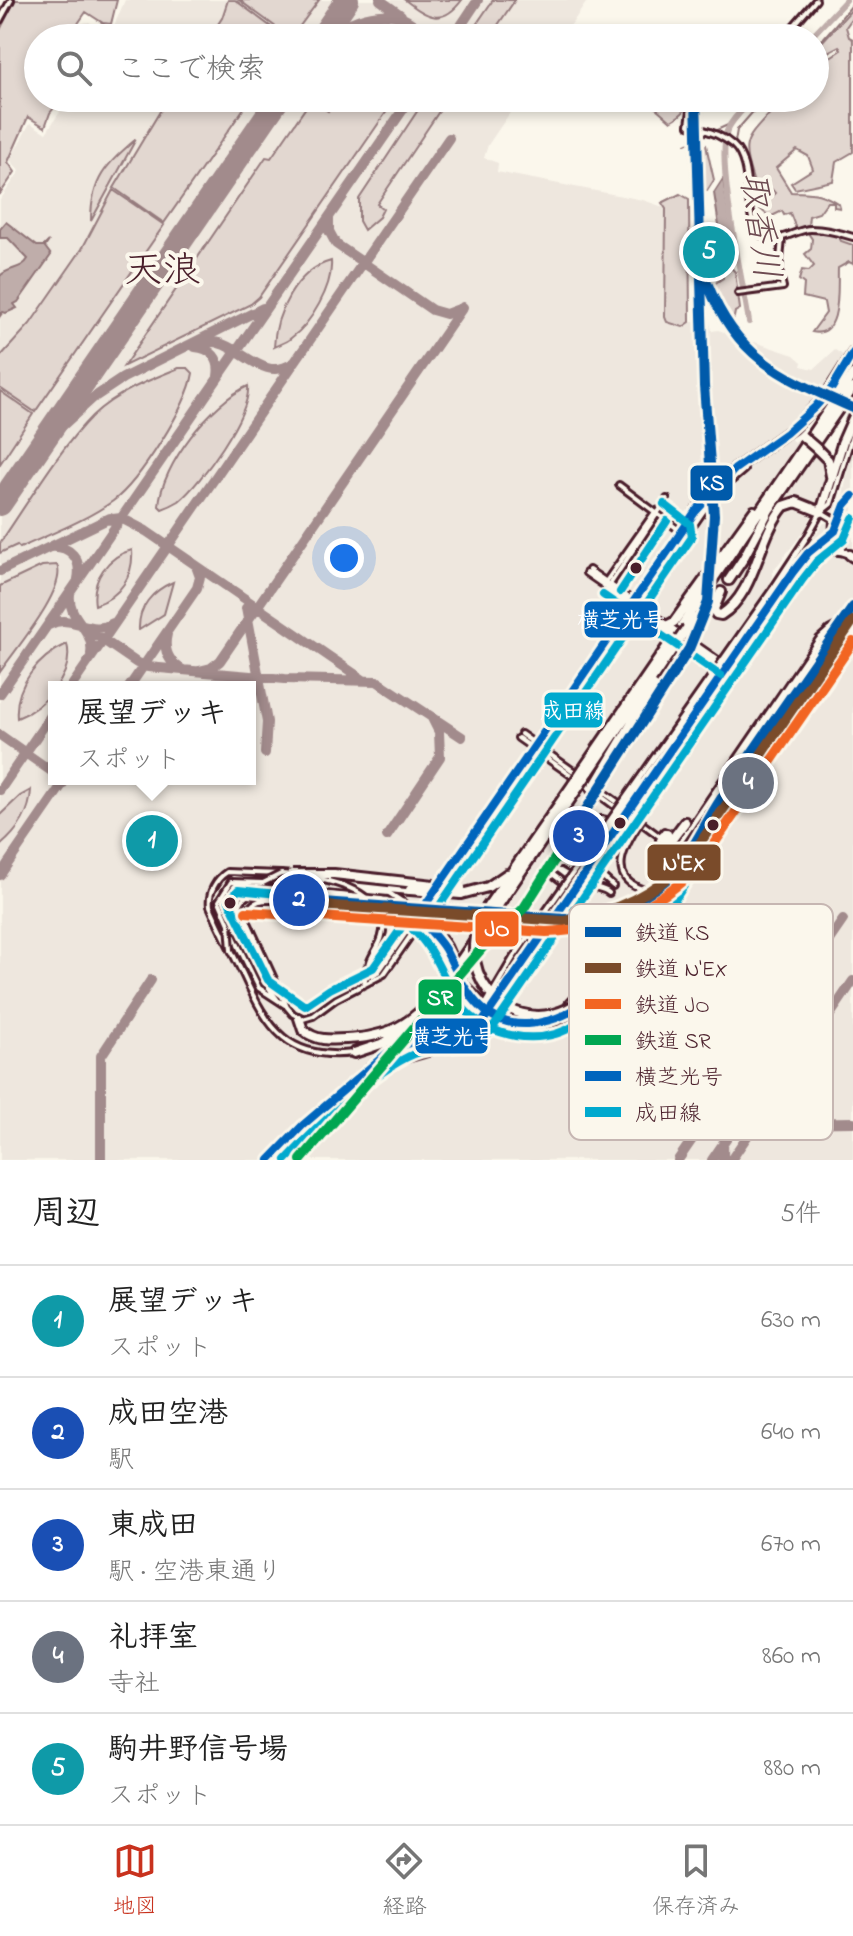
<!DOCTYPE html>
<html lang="ja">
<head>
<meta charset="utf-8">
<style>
	:root { --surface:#fff; --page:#f6f6f6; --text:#222; --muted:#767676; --line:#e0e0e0; --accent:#c8321e }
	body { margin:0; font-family:"Indie Flower","Klee One",sans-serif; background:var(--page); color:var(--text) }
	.you { position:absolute; left:344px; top:558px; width:28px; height:28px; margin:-20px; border:6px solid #fff; border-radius:50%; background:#1a73e8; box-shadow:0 0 0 12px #1a73e833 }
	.badge { display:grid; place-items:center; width:52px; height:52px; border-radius:50%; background:var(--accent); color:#fff; font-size:26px; font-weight:700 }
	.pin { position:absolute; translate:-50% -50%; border:4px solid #fff; box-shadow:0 2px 8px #0006 }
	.popup { position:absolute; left:48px; top:681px; width:208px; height:104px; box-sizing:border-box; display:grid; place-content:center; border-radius:0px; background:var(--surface); filter:drop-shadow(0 2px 6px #0005); font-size:26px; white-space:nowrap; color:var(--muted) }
	.popup b { font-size:30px; color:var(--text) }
	.popup::after { content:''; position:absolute; left:50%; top:100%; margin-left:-16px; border:16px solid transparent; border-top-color:var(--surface) }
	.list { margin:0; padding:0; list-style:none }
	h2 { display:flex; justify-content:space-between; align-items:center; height:104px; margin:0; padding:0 32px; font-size:34px }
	h2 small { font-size:26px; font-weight:400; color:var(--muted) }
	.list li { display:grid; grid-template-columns:52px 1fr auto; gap:24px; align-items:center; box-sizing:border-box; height:112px; padding:0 32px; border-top:2px solid var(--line) }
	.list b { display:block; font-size:30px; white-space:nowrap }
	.list p { margin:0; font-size:26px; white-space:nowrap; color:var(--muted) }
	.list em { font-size:26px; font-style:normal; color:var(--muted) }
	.icon { flex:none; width:44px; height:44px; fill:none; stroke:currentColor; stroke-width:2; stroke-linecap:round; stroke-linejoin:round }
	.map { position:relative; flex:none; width:853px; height:1160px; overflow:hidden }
	.search { position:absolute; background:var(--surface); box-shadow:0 4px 12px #0003; left:24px; right:24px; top:24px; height:88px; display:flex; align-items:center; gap:20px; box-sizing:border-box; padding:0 28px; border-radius:44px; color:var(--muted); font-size:30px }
	.sheet { height:664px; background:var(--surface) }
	nav { display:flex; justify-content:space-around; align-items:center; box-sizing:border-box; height:112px; border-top:2px solid var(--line); background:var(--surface); font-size:22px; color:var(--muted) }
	nav a { display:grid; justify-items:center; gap:4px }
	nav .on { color:var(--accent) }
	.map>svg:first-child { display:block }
	.built { fill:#eee7de; fill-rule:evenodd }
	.green { fill:#e2d7d0; stroke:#967b7e; stroke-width:2 }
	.water { fill:#bfadaa; stroke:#907477; stroke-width:2 }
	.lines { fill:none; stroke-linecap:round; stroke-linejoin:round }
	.stream { stroke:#907477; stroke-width:2 }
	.river { stroke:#bfadaa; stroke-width:6 }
	.taxiway { stroke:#a28b8c; stroke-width:10 }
	.runway { stroke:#a28b8c; stroke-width:24 }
	.minor-tunnel { stroke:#d8ccc5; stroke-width:4; stroke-dasharray:4 2; stroke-linecap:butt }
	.highway-tunnel { stroke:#d8ccc5; stroke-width:8; stroke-dasharray:8 4; stroke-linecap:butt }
	.minor-casing { stroke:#4a1f2b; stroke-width:10 }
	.highway-casing { stroke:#4a1f2b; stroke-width:14 }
	.minor { stroke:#fbf7ec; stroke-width:4 }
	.highway { stroke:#fbf7ec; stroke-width:8 }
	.minor-bridge-casing { stroke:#4a1f2b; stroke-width:10; stroke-linecap:butt }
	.highway-bridge-casing { stroke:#4a1f2b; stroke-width:14; stroke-linecap:butt }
	.minor-bridge { stroke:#fbf7ec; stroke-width:4 }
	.highway-bridge { stroke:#fbf7ec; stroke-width:8 }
	.bus-1-casing { stroke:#fbf7ec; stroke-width:14 }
	.bus-2-casing { stroke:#fbf7ec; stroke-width:14 }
	.bus-1 { stroke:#0065bd; stroke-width:8 }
	.bus-2 { stroke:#00a9ce; stroke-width:8 }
	.rail-1-casing { stroke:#fbf7ec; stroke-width:16 }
	.rail-2-casing { stroke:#fbf7ec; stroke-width:16 }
	.rail-3-casing { stroke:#fbf7ec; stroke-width:16 }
	.rail-4-casing { stroke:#fbf7ec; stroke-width:16 }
	.rail-1 { stroke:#005aaa; stroke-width:10 }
	.rail-2 { stroke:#7a4b2a; stroke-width:10 }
	.rail-3 { stroke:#f26522; stroke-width:10 }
	.rail-4 { stroke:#00a651; stroke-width:10 }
	.bus-dot { fill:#4a1f2b; stroke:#fbf7ec; stroke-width:3 }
	.labels { text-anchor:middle; stroke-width:8; stroke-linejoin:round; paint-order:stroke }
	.water-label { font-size:36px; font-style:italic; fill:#6d4a51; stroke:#fbf7ec }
	.quarter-label { font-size:38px; fill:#4a1f2b; stroke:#fbf7ec }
	.key { fill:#fbf7ec; stroke:#c6b6b2; stroke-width:2 }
	.key-label { font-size:22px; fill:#4a1f2b }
	.line-badge { stroke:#fbf7ec; stroke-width:3 }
	.badge-label { font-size:22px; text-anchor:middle; font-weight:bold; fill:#fff }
</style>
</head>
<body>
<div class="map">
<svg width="853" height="1160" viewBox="0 0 853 1160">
	<rect width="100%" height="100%" fill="#fbf7ec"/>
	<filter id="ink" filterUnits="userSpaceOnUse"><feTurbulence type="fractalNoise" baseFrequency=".0125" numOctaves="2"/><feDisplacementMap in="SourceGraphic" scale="16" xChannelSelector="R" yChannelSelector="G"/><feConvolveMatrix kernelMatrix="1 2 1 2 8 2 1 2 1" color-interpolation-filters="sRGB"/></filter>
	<g filter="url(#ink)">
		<!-- built -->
		<path class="built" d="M125,0H588L562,38H73L83,23L89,22L110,35Z
			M69,98H520L488,145L484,158L498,163L497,172L643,200L666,208L665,317L667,322L683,327L690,322H710L712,331L718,330L794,355L802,362L801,366L814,369L835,350L843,355L844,358L829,384L810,408L784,429L793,442L797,440L818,456L826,465L828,471L807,527L773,571L770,585L776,589L824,523L829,522L833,510L843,497L853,438V1160H0V200L20,171L10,160L30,123L46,133ZM54,687H250V779H54ZM592,812L603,815L605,813L619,822L557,911L543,910L558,883L548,876L544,879L540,875L555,854L561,858L573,841L571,838Z"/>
		<!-- green -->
		<path class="green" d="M15,0H117L111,24L103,23L86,12L68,38H38V98H62L50,113L45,127L28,117L8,162L15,172L0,194V30Z
			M228,0H235L286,38H209L222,18Z
			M239,0H319L291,38Z
			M405,0H462C442,27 427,17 405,0Z
			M493,0H515L489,38H467Z
			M853,8V17L846,27L849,37L853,39V152L836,162L833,181L795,189L791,183L813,169L808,156L797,150L776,168L791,192C812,193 819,191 839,204L840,208L834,207V202H827L819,213L809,216L808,225L796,229L790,213L784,215L782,211L770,217L759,208L775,193L763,179L755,186C740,140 743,143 775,108L769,98H815V67L841,50L839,46L824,54L821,43Z
			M168,98H251L164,223L114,188Z
			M307,98L328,111L331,106L326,103L330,98H396L259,297L251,304L124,366L266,157L271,158L306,107L303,104Z
			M426,98H448L377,204L383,209L379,217L364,230L359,221V199Z
			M650,98H690C690,109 680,116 671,121L649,102Z
			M136,139L91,221C91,179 106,165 136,139Z
			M706,145L714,180L707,191L701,190L700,147Z
			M113,190L164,225L35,412L0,388V357L30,324L82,249Z
			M680,194L689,199L690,322L683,327L667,322L665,317L666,209L662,203Z
			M813,231L838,235L841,241L853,245V264L849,262L838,268C837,287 843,339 812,332L826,313L824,302L803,297L804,284L799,280L802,270L809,271L814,266L805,254L811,249L812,239L808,233Z
			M331,261C333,286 311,324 291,338C287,342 280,344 274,347C275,314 296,270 331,261Z
			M728,264L735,272L740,309L735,312L732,327L717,298L714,284L723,278V265Z
			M179,368H188L193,373C188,405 139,482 113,501C85,521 50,534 20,548L17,545L0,553V543C27,504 60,448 92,416C116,393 149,380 179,368Z
			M248,386C251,414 201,483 179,501C174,504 168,507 162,509L159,506C161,465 212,402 248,386Z
			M0,391L33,414L0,464Z
			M132,550C134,576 120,597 95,605C91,579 108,556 132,550Z
			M57,565C68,588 14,651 0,672V586L42,566Z
			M173,582L164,614L139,630C138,607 152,591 173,582Z
			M67,644C75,675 43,708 17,718C14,685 39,657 67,644Z
			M31,790C30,814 18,831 0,846V815L20,796Z"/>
		<!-- water -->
		<path class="water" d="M723,179L736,258L722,246L714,193Z
			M6,222L37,246H44L49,241L45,247L51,255L18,302L14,304L17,308L6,313L3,312L0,316V276C8,267 22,270 28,259L8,238H0V229Z"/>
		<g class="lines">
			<!-- stream -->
			<path class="stream" d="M815,48L853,4
				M686,144L730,124
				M742,151L735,142L737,130L765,98"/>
			<!-- river -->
			<path class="river" d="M810,38L846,0
				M749,322C743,281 716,165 727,131C732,118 745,108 754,98"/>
			<!-- taxiway -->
			<path class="taxiway" d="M380,0L401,15
				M421,29C435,38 448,38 460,27
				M458,30L478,0
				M326,38C356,15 401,0 425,38
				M329,218V231L336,244L432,310L446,314L462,308
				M203,342C237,336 260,386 293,363
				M195,347C211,348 221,359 218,376
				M41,445L93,398L123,378L263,308
				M105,520L121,518L146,531L362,679
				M50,547C70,545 82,559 78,579
				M0,571L110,518
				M70,594C67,620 95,628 91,654
				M246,608L267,722L265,753
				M80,624L137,663L148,667L285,679L377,681L462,737
				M49,625C72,612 90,637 113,623
				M167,634C163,650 168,662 183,670
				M199,671L211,668L220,661L463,307
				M71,687L449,138
				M129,687L197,588L200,577L196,566
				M0,694L411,98
				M0,735L54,773
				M0,790L54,711
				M387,836L440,757L439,732L432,718
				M0,875L66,779
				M796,1066C794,1088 793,1111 816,1121
				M700,1129L712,1124L853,1122
				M101,1160V1056L151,980
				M678,1160L843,920
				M712,1160L790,1046L807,1039L825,1045
				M723,1160L724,1094
				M731,1160L853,981"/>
			<!-- runway -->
			<path class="runway" d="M321,38L347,0
				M0,504L279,98"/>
			<!-- minor-tunnel -->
			<path class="minor-tunnel" d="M269,1160L337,1095
				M276,1160L345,1095"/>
			<!-- highway-tunnel -->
			<path class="highway-tunnel" d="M853,403L848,421L853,436"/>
			<!-- minor casing -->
			<g class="minor-casing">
				<path id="minor" d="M0,20L11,0
					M783,38L816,0
					M700,98L691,110L689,125C704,131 718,132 733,145C756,165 741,224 763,236C779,245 795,229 811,229C825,229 840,233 853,237
					M738,293L783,287L779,271L782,238
					M619,485L683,533
					M723,488L744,470
					M701,501L719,473
					M823,513L833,519L832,540L846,552
					M589,570L728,667
					M586,573L722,667
					M605,583L655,512
					M609,586L667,499
					M774,587L807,537L821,512L831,504L853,433
					M822,667L834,643
					M521,734L623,806
					M518,738L575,778
					M640,782L655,762
					M583,783L621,811
					M741,785L813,681
					M632,816L659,836
					M659,840L664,831
					M695,840L787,706L809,679
					M559,862L569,868H577
					M594,869L613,886
					M281,874L227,872C216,879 208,893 210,906C220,929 232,952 243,974C268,1029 288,1061 354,1053
					M672,882L684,850L730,779L814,663L853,627
					M587,883C594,889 602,887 609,893
					M440,884L695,512
					M446,884L711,500
					M671,885L666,863L819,639L829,630L853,617
					M568,886L551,873L553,864L570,862L601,819L607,820L608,825
					M300,888L299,895L292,901C273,901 251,893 246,918L287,1007L293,1014L303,1019L313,1016L336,999L384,974L439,895
					M662,903L678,878
					M421,919L442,944L463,989
					M225,920L216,897L225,883L233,878L389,893L424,916L438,931L448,946L465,984L486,1005
					M383,921C386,945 368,953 368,972L373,975L379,971L435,891
					M231,931L259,988L285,1005
					M502,979L589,857
					M364,985L367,967
					M277,999C266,987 260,970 252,955C231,912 229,883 288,894L298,887
					M490,1015C578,1044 610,995 649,924
					M570,1015L588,1001L604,983
					M463,1038L481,1032L496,1017L802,569C815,553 830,547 850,555
					M390,1044L424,1021L454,988L459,989L483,1010
					M337,1095C357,1078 378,1054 403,1044C429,1034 461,1046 481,1024L793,572L808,553L835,531L845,505L853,496
					M345,1095L383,1066L428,1053"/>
			</g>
			<!-- highway casing -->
			<g class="highway-casing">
				<path id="highway" d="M824,399L853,353
					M842,443L853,418
					M817,449L828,460L831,476
					M695,512L735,469L793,428L826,396
					M821,512L843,441
					M850,555L853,557
					M729,580L743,559L769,510L853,388
					M721,592L714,609L716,614L721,615C757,592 757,538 784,506L796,502L821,512
					M668,625L674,622L754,511
					M682,625L853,374
					M687,628L715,598
					M583,769L671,641
					M589,772L676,644
					M592,790L654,686
					M664,850L685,822
					M300,886L310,881L410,890
					M461,894L488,887L507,874
					M488,906L573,784
					M461,960L578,788
					M570,1004L597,976L655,896L661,882L657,862L667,834
					M299,1018L303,1030C316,1041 330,1040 346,1039C390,1037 410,1025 439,992
					M354,1053L384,1043L408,1028"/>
			</g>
			<!-- minor -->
			<use href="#minor" class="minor"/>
			<!-- highway -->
			<use href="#highway" class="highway"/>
			<!-- minor-bridge casing -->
			<g class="minor-bridge-casing">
				<path id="minor-bridge" d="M809,679L849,643
					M643,817C632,836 604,872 637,887C644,891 653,890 660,885C675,875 685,855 695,840
					M589,857L640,782
					M681,872L688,854
					M314,878C342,883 372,892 383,921
					M678,878L811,688L822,666
					M231,950L229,924L219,901L231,882L263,883L281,874L294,875
					M483,1012L520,964L643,784L684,719
					M474,1024L513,958L774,587
					M428,1053L453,1042L475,1022"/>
			</g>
			<!-- highway-bridge casing -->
			<g class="highway-bridge-casing">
				<path id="highway-bridge" d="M802,436L817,449
					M676,644L687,628
					M573,784L583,769
					M578,788L589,772
					M292,874H334L461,888
					M410,890L461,894
					M488,906C447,964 503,1039 567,1009C601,993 637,933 661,903
					M449,976L461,960"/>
			</g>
			<!-- minor-bridge -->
			<use href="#minor-bridge" class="minor-bridge"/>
			<!-- highway-bridge -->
			<use href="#highway-bridge" class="highway-bridge"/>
			<!-- bus-1 casing -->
			<g class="bus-1-casing">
				<path id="bus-1" d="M419,914L695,512L735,469L786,433L815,407L832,388L853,353
					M419,914C425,929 440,938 447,953C464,988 481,1026 527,1024C607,1020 639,930 679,873C725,807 771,741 818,675L834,643L853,627
					M269,1160L303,1125L387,1053L415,1040L469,1034L481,1024L793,572L808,553L835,531L845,505L853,496"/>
			</g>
			<!-- bus-2 casing -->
			<g class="bus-2-casing">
				<path id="bus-2" d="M620,592L667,521
					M603,595L721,676
					M238,890L380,904L407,920L373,968L330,989L305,1006L268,980L229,901Z
					M429,921L692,537L690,524L664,504
					M413,930C444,957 446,1005 484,1025C513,1041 550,1042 577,1024C628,992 652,933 684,886C730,817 780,750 828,682L844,651L853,643
					M286,1160C316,1128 375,1070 414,1054C444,1042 461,1057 490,1032L803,579L817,561L844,539L853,518"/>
			</g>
			<!-- bus-1 -->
			<use href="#bus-1" class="bus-1"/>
			<!-- bus-2 -->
			<use href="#bus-2" class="bus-2"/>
			<!-- rail-1 casing -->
			<g class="rail-1-casing">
				<path id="rail-1" d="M708,285C738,360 783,377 853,408
					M573,830L689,649L708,602L714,515L704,386L696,98
					M293,900L565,919C601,914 638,905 666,880C691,858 703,826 721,799C764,734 809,671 853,607"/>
			</g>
			<!-- rail-2 casing -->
			<g class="rail-2-casing">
				<path id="rail-2" d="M286,903L564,921C616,913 655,894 691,856L853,621"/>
			</g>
			<!-- rail-3 casing -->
			<g class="rail-3-casing">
				<path id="rail-3" d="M246,912L546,932C609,930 657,909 700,864L853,642"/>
			</g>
			<!-- rail-4 casing -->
			<g class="rail-4-casing">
				<path id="rail-4" d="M301,1160L482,948L524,908L573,830"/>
			</g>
			<!-- rail-1 -->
			<use href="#rail-1" class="rail-1"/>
			<!-- rail-2 -->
			<use href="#rail-2" class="rail-2"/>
			<!-- rail-3 -->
			<use href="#rail-3" class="rail-3"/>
			<!-- rail-4 -->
			<use href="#rail-4" class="rail-4"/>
		</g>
	</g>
	<!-- markers -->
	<g class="bus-dot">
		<circle cx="636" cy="568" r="7"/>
		<circle cx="620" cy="823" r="7"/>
		<circle cx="713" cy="825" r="7"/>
		<circle cx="230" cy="903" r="7"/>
	</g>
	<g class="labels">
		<!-- water labels -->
		<g class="water-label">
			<text transform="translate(762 225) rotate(82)" y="13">取香川</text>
		</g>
		<!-- quarter labels -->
		<g class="quarter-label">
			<text x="162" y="282">天浪</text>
		</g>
	</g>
	<!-- legend -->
	<rect x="569" y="904" width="264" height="236" rx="12" class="key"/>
	<rect x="585" y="927" width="36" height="10" fill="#005aaa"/>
	<rect x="585" y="963" width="36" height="10" fill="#7a4b2a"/>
	<rect x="585" y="999" width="36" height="10" fill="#f26522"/>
	<rect x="585" y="1035" width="36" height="10" fill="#00a651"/>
	<rect x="585" y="1071" width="36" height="10" fill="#0065bd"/>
	<rect x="585" y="1107" width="36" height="10" fill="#00a9ce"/>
	<g class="key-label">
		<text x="635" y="940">鉄道 KS</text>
		<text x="635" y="976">鉄道 N'EX</text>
		<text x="635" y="1012">鉄道 JO</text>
		<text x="635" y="1048">鉄道 SR</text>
		<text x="635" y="1084">横芝光号</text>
		<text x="635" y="1120">成田線</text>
	</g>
	<g class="line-badge">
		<rect x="689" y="464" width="45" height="38" rx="8" fill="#005aaa"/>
		<rect x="583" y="600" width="76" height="39" rx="8" fill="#0065bd"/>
		<rect x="543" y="691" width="61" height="38" rx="8" fill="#00a9ce"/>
		<rect x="646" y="843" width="76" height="39" rx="8" fill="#7a4b2a"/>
		<rect x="474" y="910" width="46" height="38" rx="8" fill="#f26522"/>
		<rect x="417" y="978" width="46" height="38" rx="8" fill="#00a651"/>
		<rect x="414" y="1017" width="75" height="38" rx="8" fill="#0065bd"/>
	</g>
	<g class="badge-label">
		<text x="712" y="490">KS</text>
		<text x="621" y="627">横芝光号</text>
		<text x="573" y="718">成田線</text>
		<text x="684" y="870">N'EX</text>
		<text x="497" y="936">JO</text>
		<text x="440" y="1005">SR</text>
		<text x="452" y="1044">横芝光号</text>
	</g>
</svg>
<div class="you"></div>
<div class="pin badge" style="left:152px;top:841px;background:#0f9aa8">1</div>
<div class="popup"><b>展望デッキ</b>スポット</div>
<div class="pin badge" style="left:299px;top:900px;background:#1a4fb4">2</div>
<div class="pin badge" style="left:579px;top:836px;background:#1a4fb4">3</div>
<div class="pin badge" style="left:748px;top:783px;background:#6b7280">4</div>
<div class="pin badge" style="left:709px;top:252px;background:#0f9aa8">5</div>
<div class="search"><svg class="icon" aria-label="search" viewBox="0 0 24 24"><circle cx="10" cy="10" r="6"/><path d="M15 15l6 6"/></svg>ここで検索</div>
</div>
<section class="sheet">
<h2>周辺<small>5件</small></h2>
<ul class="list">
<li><span class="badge" style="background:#0f9aa8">1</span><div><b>展望デッキ</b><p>スポット</p></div><em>630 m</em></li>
<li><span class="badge" style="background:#1a4fb4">2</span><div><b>成田空港</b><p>駅</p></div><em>640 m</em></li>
<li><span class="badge" style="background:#1a4fb4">3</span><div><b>東成田</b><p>駅 · 空港東通り</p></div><em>670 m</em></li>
<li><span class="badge" style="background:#6b7280">4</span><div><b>礼拝室</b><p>寺社</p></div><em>860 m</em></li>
<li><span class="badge" style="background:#0f9aa8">5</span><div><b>駒井野信号場</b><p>スポット</p></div><em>880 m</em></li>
</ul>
</section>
<nav>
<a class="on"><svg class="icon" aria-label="map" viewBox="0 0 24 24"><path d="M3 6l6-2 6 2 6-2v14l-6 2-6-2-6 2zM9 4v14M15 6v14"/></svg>地図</a>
<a><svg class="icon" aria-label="directions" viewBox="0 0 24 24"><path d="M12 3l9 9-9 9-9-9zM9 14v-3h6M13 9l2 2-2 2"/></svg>経路</a>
<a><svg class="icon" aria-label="saved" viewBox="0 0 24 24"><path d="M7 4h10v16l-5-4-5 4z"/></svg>保存済み</a>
</nav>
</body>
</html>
